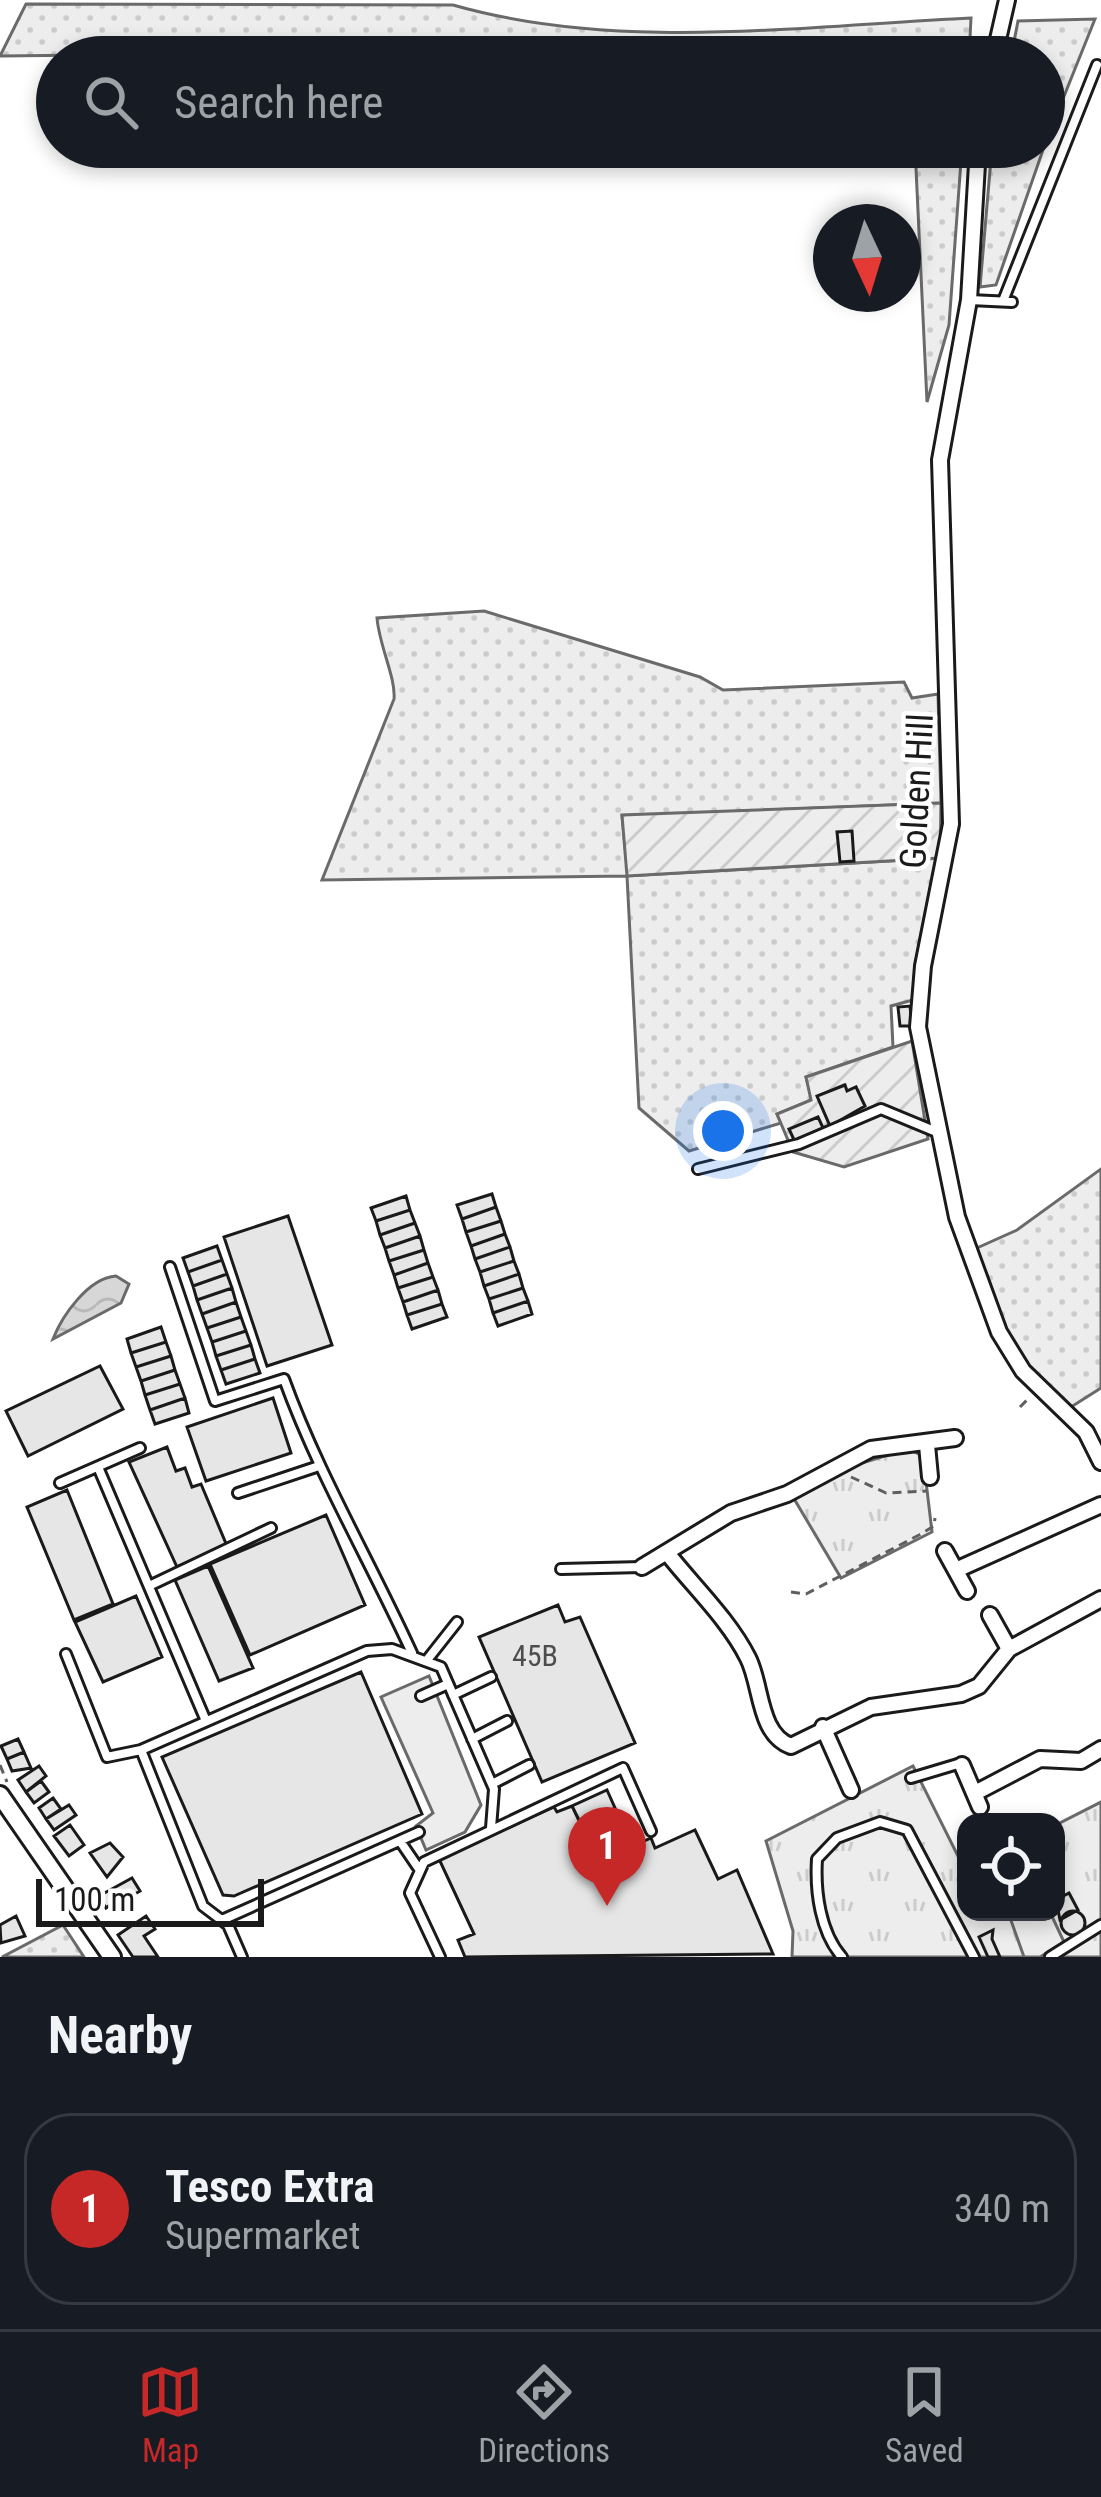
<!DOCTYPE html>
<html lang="en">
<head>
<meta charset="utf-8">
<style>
	:root { --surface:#171b24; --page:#20242c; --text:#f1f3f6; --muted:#9ea1a6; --line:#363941; --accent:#c62828 }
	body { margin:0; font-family:"Roboto Condensed",sans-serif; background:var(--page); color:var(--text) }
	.controls { position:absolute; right:36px; bottom:36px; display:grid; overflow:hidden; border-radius:24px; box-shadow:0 6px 18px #0003 }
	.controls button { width:108px; height:108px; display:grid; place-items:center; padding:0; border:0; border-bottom:3px solid var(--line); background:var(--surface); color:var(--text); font:60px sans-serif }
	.compass { position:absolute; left:813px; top:204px; width:108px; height:108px; border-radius:50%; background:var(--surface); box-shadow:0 6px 18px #0003; rotate:176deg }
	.scale { position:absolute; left:36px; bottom:30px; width:228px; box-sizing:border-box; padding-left:12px; border:6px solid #1a1a1a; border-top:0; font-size:33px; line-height:42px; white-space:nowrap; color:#1a1a1a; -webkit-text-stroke:9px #fff; paint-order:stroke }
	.you { position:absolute; left:723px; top:1131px; width:42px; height:42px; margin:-30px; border:9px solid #fff; border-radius:50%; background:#1a73e8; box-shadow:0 0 0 18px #1a73e833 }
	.badge { display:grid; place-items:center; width:78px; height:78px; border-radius:50%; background:var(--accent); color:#fff; font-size:39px; font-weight:700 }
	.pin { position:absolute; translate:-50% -99px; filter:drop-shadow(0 3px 6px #0008) }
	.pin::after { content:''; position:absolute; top:63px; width:42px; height:36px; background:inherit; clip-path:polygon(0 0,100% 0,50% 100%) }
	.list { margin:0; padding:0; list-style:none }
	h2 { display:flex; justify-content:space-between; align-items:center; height:156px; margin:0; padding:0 48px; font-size:51px }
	h2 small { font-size:39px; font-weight:400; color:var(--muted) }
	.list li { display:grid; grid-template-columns:78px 1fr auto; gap:36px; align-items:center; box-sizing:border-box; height:192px; margin:0 24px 24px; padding:0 24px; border:3px solid var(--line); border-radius:48px }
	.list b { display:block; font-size:45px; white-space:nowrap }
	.list p { margin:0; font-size:39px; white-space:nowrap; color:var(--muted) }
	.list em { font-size:39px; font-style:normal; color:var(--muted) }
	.icon { flex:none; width:66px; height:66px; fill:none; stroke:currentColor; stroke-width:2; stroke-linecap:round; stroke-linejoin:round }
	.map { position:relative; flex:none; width:1101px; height:1957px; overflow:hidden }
	.search { position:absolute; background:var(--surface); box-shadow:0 6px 18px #0003; left:36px; right:36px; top:36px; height:132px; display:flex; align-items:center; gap:30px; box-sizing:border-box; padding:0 42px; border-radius:66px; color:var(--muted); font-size:45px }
	.sheet { height:372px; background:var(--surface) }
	nav { display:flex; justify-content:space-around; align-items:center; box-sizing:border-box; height:168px; border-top:3px solid var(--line); background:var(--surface); font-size:33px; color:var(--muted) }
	nav a { display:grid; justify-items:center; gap:6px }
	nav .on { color:var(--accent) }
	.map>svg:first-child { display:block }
	.grass { fill:url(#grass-dots); stroke:#6a6a6a; stroke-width:3 }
	.park { fill:url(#park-tufts); stroke:#6a6a6a; stroke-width:3 }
	.garden { fill:url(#garden-furrows); stroke:#6a6a6a; stroke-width:3; fill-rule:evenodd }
	.pitch { fill:#ededed; stroke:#6a6a6a; stroke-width:3 }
	.water { fill:url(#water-waves); stroke:#6a6a6a; stroke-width:3 }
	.building { fill:#e6e6e6; stroke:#1a1a1a; stroke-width:3 }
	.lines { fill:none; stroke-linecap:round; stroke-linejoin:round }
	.service-casing { stroke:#1a1a1a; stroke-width:14 }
	.minor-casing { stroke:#1a1a1a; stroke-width:20 }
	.tertiary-casing { stroke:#1a1a1a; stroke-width:22 }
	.path { stroke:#5f5f5f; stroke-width:3; stroke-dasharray:9 6; stroke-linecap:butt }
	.service { stroke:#fff; stroke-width:8 }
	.minor { stroke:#fff; stroke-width:14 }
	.tertiary { stroke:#fff; stroke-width:16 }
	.labels { text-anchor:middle; stroke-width:9; stroke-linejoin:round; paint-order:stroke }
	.number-label { font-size:30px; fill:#4d4d4d }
	.street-label { font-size:36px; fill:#1a1a1a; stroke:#fff }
</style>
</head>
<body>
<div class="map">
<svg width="1101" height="1957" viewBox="0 0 1101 1957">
	<defs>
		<pattern id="grass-dots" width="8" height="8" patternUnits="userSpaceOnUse" patternTransform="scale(3)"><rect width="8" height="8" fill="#ededed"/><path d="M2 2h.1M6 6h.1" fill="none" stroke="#cbcbcb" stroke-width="1.8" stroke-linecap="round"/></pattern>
		<pattern id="park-tufts" width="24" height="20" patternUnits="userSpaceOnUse" patternTransform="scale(3)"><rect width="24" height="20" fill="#ededed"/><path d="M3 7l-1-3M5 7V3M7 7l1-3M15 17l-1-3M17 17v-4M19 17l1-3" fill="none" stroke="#cbcbcb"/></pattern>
		<pattern id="garden-furrows" width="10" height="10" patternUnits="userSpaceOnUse" patternTransform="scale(3)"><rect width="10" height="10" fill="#ededed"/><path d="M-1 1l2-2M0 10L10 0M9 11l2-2" fill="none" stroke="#cbcbcb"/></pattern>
		<pattern id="water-waves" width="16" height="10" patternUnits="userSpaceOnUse" patternTransform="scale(3)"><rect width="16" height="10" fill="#d7d7d7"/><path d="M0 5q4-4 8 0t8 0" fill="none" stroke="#b8b8b8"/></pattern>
	</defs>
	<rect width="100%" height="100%" fill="#fff"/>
	<!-- grass -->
	<path class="grass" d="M26,4L453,5C618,52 801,26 971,18L969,57H643L626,49L0,56Z
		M1095,19L1044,146V57H1011L1018,21Z
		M915,147H962L949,325L927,402Z
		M992,147H1044L996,285L980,287Z
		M484,611L700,677L723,690L904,682L912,698L938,694L941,803L622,816L628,876L940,858L913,1000L891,1006L893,1047L806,1077L812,1100L777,1114L781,1123L689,1151L639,1108L627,876L322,880L394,699C396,678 379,645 377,618Z
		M1101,1169V1388L1071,1407C1008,1367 999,1313 977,1248L1017,1230Z
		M63,1925L84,1957H2Z"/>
	<!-- park -->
	<path class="park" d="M908,1449L923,1456L932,1532L841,1578L793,1497L842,1469Z
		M913,1766L966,1872V1912H1056V1825L1101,1802V1957H792L793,1931L766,1841Z"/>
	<!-- garden -->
	<path class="garden" d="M941,803L940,858L627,876L622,815Z
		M912,1041L928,1139L844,1167L793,1152L777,1114L811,1100L806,1077ZM844,1085L847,1091L856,1087L864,1106L830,1125L818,1096Z"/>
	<!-- pitch -->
	<path class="pitch" d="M429,1676L481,1805L465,1832L426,1850L416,1826L433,1813L381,1697Z
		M1008,1912H1050L1064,1942L1040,1957H1024Z"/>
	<!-- water -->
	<path class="water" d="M116,1276L129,1284L121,1303L53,1339C62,1316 88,1278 116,1276Z"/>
	<!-- building -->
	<path class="building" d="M852,831L854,861L840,862L837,832Z
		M910,1006L912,1026H900L898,1007Z
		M845,1085L847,1091L856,1087L865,1106L830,1126L817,1096Z
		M818,1117L824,1130L795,1142L789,1129Z
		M492,1194L496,1207L462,1219L457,1205Z
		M406,1196L410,1210L376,1221L371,1208Z
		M496,1207L501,1221L466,1232L462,1219Z
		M410,1210L415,1223L380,1235L376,1221Z
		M288,1216L332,1345L267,1366L224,1237Z
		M501,1221L505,1234L471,1246L466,1232Z
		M415,1223L420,1236L385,1248L380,1235Z
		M505,1234L510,1247L475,1259L471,1246Z
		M420,1236L424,1250L389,1261L385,1248Z
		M217,1246L222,1260L188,1272L183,1258Z
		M510,1247L514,1261L480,1272L475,1259Z
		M424,1250L428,1263L394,1275L389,1261Z
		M222,1260L227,1274L193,1286L188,1272Z
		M514,1261L519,1274L484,1286L480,1272Z
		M428,1263L433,1277L398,1288L394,1275Z
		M227,1274L232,1288L197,1300L193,1286Z
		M519,1274L523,1288L489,1299L484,1286Z
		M433,1277L438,1290L403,1302L398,1288Z
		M232,1288L236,1302L202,1314L197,1300Z
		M523,1288L528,1301L493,1313L489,1299Z
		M438,1290L442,1304L407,1315L403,1302Z
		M528,1301L532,1314L498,1326L493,1313Z
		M236,1302L241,1317L207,1328L202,1314Z
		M442,1304L447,1317L412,1329L407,1315Z
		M241,1317L246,1331L212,1342L207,1328Z
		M161,1327L166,1342L131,1353L127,1339Z
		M246,1331L251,1345L216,1356L212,1342Z
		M166,1342L171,1356L136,1367L131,1353Z
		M251,1345L255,1359L221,1370L216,1356Z
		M171,1356L175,1370L141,1381L136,1367Z
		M255,1359L260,1373L226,1384L221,1370Z
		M100,1366L123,1409L28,1456L6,1411Z
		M175,1370L180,1384L145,1395L141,1381Z
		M180,1384L185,1398L150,1410L145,1395Z
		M185,1398L189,1413L155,1424L150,1410Z
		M273,1398L291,1453L206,1481L187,1427Z
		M167,1447L176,1471L185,1468L192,1487L201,1484L227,1546L177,1567L129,1462Z
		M67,1490L113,1604L74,1620L27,1507Z
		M326,1515L365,1605L250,1655L210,1564Z
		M208,1566L253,1668L219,1681L175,1580Z
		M136,1596L162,1657L103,1682L75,1622Z
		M558,1605L565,1622L580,1617L635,1743L542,1782L479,1637Z
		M361,1672L422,1814L234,1896L223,1895L162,1757Z
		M18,1739L24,1752L7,1759L1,1746Z
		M24,1752L31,1768L12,1771L7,1759Z
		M39,1766L46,1776L26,1792L18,1780Z
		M41,1781L49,1792L34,1803L26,1792Z
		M607,1790L615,1808L581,1824L572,1806Z
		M53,1798L61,1809L46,1819L39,1808Z
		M69,1805L76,1815L54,1830L46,1819Z
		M572,1806L596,1856L604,1859L651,1838L655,1848L695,1830L718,1879L737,1870L773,1954L465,1957L458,1940L474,1934L439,1859L554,1807L557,1812Z
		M70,1825L84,1845L69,1856L54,1836Z
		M110,1843L123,1857L107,1877L90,1853Z
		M132,1878L140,1891L128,1898L130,1902L114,1911L110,1905L106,1908L99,1896Z
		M1069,1893L1078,1910L1060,1920L1056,1900Z
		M1061 1923a12 12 0 1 1 24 0a12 12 0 1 1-24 0Z
		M16,1916L25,1936L1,1943L0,1925Z
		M146,1916L155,1929L144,1936L158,1957H133L118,1935Z
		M993,1930L992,1939L1000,1957H988L979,1937Z"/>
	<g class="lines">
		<!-- service casing -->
		<g class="service-casing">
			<path id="service" d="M970,300L1012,302
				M1003,301L1097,65
				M698,1169L799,1144L881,1109L939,1133
				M170,1267L215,1401L284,1379C318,1473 370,1561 412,1653
				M98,1467L206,1721
				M60,1483L140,1448
				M238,1493L319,1466
				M561,1569L642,1567
				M149,1586L271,1528
				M66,1654L107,1757L141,1750
				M427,1660L457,1622
				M453,1695L491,1677
				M421,1696L448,1684
				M472,1739L507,1721
				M911,1778L961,1763
				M492,1784L529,1765
				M400,1841L419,1869
				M222,1920L419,1832
				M242,1957L228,1925L203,1906L141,1750L367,1651L392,1649L441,1667L494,1789L491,1828
				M440,1957L410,1893L424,1862L623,1768L651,1831
				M842,1957C820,1932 815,1891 817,1859L837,1838L880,1822L907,1830L974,1957
				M1050,1957L1101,1925"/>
		</g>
		<!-- minor casing -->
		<g class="minor-casing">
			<path id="minor" d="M994,57L1007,0
				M978,147L969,300L940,460L951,824L923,966L918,1027L957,1217L999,1332L1023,1371L1086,1432L1101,1462
				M927,1445L930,1477
				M945,1551L967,1591
				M668,1554C694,1587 729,1620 748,1658C762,1685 758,1734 791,1746L871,1707L961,1694L979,1686L1009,1649L1101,1599
				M642,1567L731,1513L787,1494L871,1449L955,1438
				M956,1570L1101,1505
				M990,1615L1009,1649
				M823,1727L851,1790
				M962,1765L980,1807
				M975,1793L1040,1759L1081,1761L1101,1749"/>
		</g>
		<!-- tertiary casing -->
		<g class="tertiary-casing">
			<path id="tertiary" d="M0,1795L112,1957"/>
		</g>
		<!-- path -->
		<path class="path" d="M1020,1407L1029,1398
			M851,1477L886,1493L927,1491
			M791,1592L806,1594L919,1535L934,1526L935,1518
			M0,1765L7,1782"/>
		<!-- service -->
		<use href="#service" class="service"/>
		<!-- minor -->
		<use href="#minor" class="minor"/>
		<!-- tertiary -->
		<use href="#tertiary" class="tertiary"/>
	</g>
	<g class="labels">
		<!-- number labels -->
		<g class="number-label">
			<text x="535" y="1666">45B</text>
		</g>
		<!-- street labels -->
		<g class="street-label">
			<text transform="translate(916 791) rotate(-87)" y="13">Golden Hill</text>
		</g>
	</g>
</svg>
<div class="controls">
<button><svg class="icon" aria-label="locate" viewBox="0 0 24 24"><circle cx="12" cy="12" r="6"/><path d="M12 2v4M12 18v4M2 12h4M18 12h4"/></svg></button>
</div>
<svg class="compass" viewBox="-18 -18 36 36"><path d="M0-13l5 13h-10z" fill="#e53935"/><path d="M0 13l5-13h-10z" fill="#9ea1a6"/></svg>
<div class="scale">100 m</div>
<div class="you"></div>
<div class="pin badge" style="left:607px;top:1906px">1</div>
<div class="search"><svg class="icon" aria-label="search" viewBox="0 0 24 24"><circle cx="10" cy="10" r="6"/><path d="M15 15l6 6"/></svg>Search here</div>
</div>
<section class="sheet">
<h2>Nearby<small></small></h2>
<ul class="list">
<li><span class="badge">1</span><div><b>Tesco Extra</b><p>Supermarket</p></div><em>340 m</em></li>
</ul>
</section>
<nav>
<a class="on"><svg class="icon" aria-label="map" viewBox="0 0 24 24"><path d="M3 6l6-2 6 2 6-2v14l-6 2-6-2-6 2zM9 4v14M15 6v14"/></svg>Map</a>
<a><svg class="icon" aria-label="directions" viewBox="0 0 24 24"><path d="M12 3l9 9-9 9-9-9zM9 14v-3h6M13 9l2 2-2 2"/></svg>Directions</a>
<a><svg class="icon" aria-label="saved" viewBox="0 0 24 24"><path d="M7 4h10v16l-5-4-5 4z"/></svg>Saved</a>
</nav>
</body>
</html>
